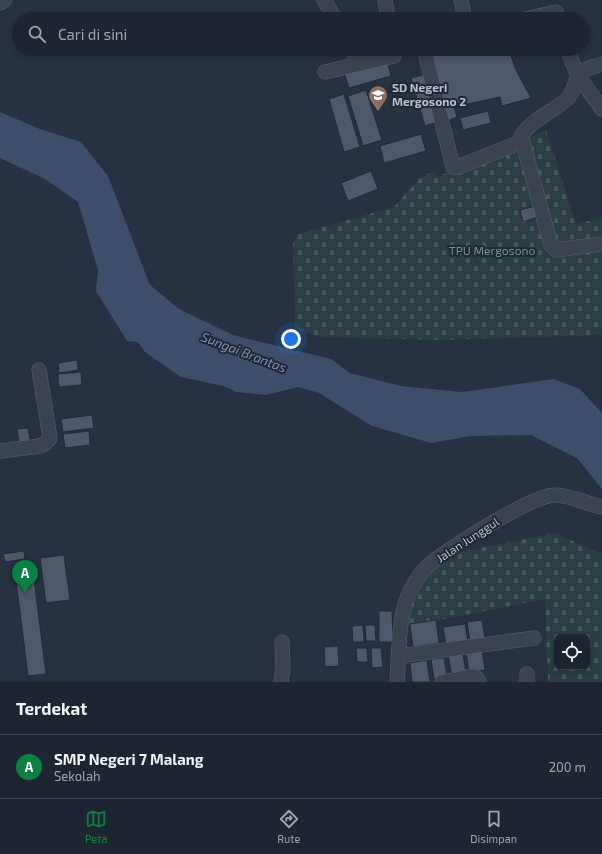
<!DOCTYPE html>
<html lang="id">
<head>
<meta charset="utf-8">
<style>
	:root { --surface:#1c2531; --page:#252d39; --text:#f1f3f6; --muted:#a0a5ab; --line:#3a424d; --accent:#0b8043 }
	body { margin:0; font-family:"Exo 2",sans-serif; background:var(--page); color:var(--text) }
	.controls { position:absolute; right:12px; bottom:12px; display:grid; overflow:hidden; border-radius:8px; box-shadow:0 2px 6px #0003 }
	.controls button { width:36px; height:36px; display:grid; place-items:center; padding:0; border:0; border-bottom:1px solid var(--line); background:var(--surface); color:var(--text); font:20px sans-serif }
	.you { position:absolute; left:291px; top:339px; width:14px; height:14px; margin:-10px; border:3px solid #fff; border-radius:50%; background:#1a73e8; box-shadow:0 0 0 6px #1a73e833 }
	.badge { display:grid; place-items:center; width:26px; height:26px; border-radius:50%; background:var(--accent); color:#fff; font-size:13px; font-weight:700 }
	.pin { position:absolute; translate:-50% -33px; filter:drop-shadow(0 1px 2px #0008) }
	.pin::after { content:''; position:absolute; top:21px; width:14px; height:12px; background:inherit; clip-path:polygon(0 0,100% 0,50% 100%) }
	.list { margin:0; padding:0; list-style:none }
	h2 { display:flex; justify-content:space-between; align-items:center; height:52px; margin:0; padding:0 16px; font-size:17px }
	h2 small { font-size:13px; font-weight:400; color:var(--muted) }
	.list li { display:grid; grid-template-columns:26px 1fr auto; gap:12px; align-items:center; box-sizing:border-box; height:64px; padding:0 16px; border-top:1px solid var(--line) }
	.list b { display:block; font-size:15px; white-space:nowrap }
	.list p { margin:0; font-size:13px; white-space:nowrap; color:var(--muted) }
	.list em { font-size:13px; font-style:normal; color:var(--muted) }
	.icon { flex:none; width:22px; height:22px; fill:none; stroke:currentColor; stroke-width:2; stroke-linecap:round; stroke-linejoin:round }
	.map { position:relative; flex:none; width:602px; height:682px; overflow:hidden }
	.search { position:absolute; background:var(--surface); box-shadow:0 2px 6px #0003; left:12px; right:12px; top:12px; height:44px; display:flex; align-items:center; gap:10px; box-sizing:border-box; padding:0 14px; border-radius:22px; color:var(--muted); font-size:15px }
	.sheet { height:116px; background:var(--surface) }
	nav { display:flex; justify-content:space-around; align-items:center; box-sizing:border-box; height:56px; border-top:1px solid var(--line); background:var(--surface); font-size:11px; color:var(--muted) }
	nav a { display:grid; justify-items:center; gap:2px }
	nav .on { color:var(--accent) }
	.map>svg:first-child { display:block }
	.cemetery { fill:url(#cemetery-stones); fill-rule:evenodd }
	.water { fill:#3c4e6a }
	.building { fill:#4d586a; stroke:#212a38 }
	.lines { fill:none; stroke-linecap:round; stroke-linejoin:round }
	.minor-casing { stroke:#59616e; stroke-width:15 }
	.minor { stroke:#3b4351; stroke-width:14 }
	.labels { text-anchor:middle; stroke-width:4; stroke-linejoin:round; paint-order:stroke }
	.poi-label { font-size:12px; font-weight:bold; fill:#b8bfcb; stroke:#1f2836; text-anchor:start }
	.park-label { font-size:12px; fill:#6f9c7b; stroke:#1f2836 }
	.street-label { font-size:12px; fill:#b8bfcb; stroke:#1f2836 }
	.water-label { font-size:13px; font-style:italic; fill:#7f94b2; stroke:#1f2836 }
</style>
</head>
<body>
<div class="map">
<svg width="602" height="682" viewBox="0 0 602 682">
	<defs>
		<pattern id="cemetery-stones" width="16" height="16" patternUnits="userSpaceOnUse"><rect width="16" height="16" fill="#293f42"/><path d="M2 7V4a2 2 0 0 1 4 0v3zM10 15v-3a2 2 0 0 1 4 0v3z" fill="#46595c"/></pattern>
	</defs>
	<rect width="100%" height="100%" fill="#263141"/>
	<!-- cemetery -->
	<path class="cemetery" d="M546,130L576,224L602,218V335L439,340L321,337L295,329L293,242L298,234L394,207L420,178L435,171L437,177Z
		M555,533L602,554V682H548L545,599L404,627L408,604L424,576L450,554ZM557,637H587V667H557Z"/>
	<!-- water -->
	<path class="water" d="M0,112L40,129L81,142L108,176L150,285L179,309L233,335L331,359L350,373L401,386L462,392L553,379L580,389L602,413V489L577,458L531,435L471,436L431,443L372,426L319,393L298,387L266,395L236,392L223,386L181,377L145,352L138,342L127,341L96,291L98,270L78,202L45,179L0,158Z"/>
	<!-- building -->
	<path class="building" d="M427,49H509L515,68L531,98L502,106L500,97L454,107L457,117L446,122Z
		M387,60L391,76L349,88L344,72Z
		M427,74L440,121L425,126L411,78Z
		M366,90L382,140L363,146L348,96Z
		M344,94L360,147L344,152L329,99Z
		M488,111L491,123L463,130L460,118Z
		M421,134L426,151L384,163L380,146Z
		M371,171L378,189L348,201L341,183Z
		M535,206L538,217L523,222L520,210Z
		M77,360L78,370L59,373L58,363Z
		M81,372L82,385L59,387L58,374Z
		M92,415L94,428L63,432L61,419Z
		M28,428L31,446L20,448L17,429Z
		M89,431L90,445L65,448L63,434Z
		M24,551L25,559L5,562L3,554Z
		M64,555L70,600L46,603L40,558Z
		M32,563L46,674L28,676L14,565Z
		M379,611H392L393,642H379Z
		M436,620L439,643L413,647L410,624Z
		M482,620L485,639L470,641L467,622Z
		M465,624L468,642L446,645L443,627Z
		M363,625L364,642H353L352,626Z
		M365,625H375L376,641H366Z
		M338,646L339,666L325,667L324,647Z
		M356,648H367L368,662H357Z
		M371,648H381L383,667L372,668Z
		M482,650L485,670L469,672L466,652Z
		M463,653L466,674L452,676L448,655Z
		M444,658L447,677L434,679L431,659Z
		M427,660L430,682H412L410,663Z"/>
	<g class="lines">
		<!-- minor casing -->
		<g class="minor-casing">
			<path id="minor" d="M324,0L335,19
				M385,0L388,19
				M461,0L465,19
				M0,3L5,0
				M525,19L556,12
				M352,49L358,63
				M424,49L453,167H458L521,142
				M567,49L578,76L602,109
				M602,64C596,66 587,68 581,72C574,77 576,91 567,99C553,112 532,119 521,136L551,245L556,250L602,244
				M325,72L394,56L393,49
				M0,451L40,446L46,443L50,438L39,370
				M399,656L534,638
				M527,674V682
				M281,682L283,667L282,642
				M397,682C399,656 398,626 406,601C410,589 419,574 429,565C448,549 532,495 555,495C570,495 587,504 602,507
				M442,682L473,676L477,678L479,682"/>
		</g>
		<!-- minor -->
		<use href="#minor" class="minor"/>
	</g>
	<!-- icons -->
	<defs>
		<g id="school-pin" transform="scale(1)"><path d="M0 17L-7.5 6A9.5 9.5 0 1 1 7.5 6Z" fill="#8d6e63" stroke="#1f2836"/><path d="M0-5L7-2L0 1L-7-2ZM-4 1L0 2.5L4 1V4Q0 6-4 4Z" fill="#fff"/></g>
	</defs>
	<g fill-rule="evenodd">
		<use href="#school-pin" x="378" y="95"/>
	</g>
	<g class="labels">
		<!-- poi labels -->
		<g class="poi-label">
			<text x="392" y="92">SD Negeri<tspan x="392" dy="14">Mergosono 2</tspan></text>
		</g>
		<!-- park labels -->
		<g class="park-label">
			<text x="492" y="255">TPU Mergosono</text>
		</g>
		<!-- street labels -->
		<g class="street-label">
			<text transform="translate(468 540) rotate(-33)" y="4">Jalan Junggul</text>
		</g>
		<!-- water labels -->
		<g class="water-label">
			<text transform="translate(244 352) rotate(21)" y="5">Sungai Brantas</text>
		</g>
	</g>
</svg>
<div class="controls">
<button><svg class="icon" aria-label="locate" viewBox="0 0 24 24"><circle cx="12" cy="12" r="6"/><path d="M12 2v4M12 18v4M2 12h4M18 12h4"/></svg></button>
</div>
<div class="you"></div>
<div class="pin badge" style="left:25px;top:593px">A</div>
<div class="search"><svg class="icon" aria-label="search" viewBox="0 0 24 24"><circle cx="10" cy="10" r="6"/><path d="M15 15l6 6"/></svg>Cari di sini</div>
</div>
<section class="sheet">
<h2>Terdekat<small></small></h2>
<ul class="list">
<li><span class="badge">A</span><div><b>SMP Negeri 7 Malang</b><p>Sekolah</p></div><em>200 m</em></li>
</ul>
</section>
<nav>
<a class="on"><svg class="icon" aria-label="map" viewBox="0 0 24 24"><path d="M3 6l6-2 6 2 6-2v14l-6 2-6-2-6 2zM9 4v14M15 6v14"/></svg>Peta</a>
<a><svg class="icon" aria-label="directions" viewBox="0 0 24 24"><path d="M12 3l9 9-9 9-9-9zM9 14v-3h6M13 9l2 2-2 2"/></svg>Rute</a>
<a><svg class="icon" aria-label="saved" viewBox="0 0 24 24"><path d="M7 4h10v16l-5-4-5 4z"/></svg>Disimpan</a>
</nav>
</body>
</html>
